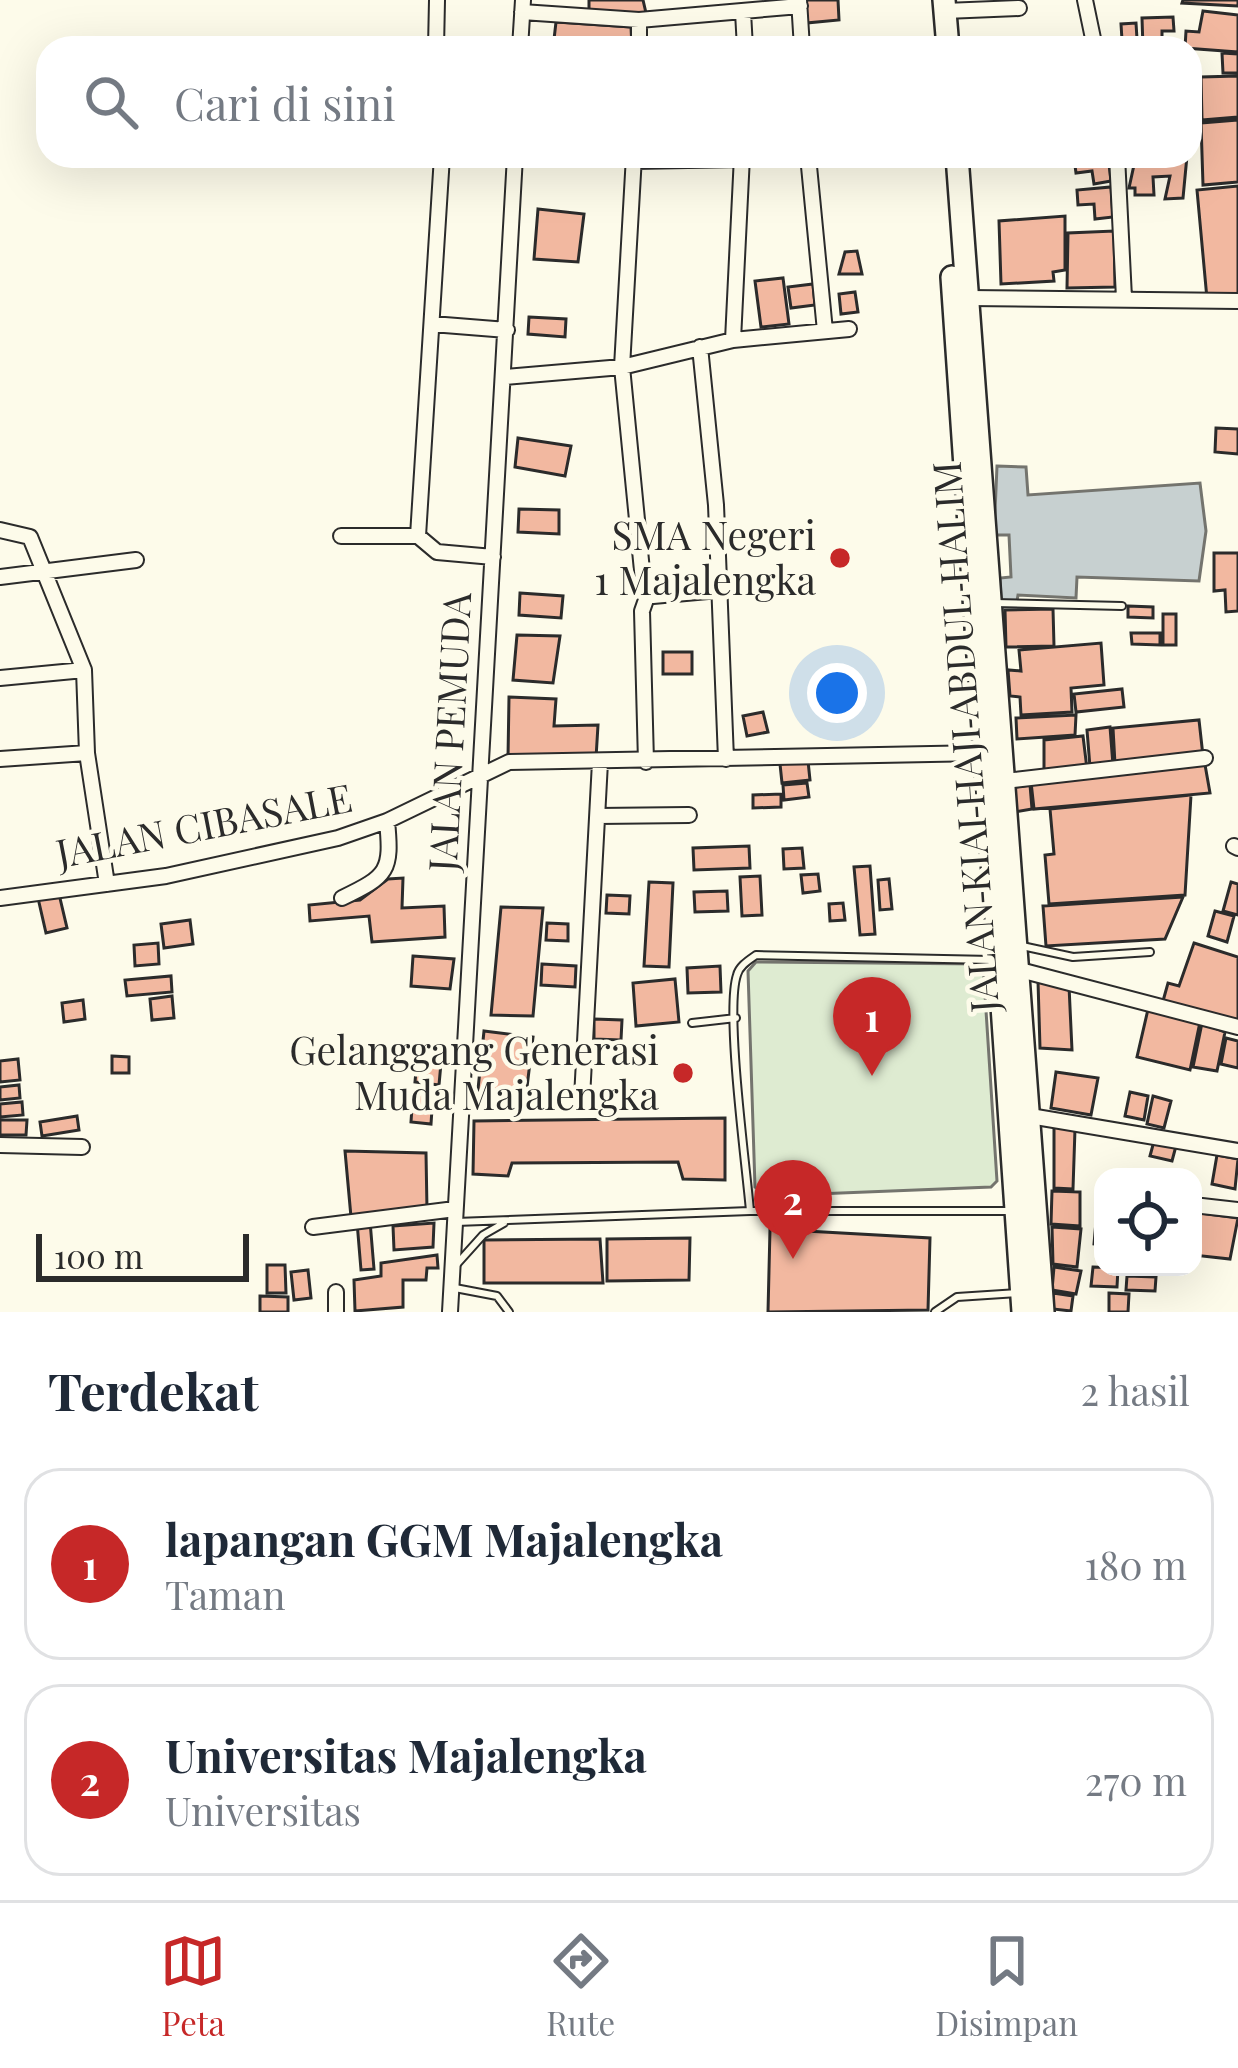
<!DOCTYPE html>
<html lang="id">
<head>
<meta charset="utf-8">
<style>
	:root { --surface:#fff; --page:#f2f2f3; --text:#1f2937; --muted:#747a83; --line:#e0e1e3; --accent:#c62828 }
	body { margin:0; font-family:"Playfair Display",serif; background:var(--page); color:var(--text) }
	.controls { position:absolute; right:36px; bottom:36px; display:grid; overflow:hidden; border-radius:24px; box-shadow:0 12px 48px #0002 }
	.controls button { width:108px; height:108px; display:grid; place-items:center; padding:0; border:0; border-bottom:3px solid var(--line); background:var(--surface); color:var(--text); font:60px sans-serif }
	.scale { position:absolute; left:36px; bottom:30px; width:213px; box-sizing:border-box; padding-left:12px; border:6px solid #2b2b2b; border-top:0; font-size:33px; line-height:42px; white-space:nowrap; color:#2b2b2b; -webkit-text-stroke:9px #fdfbea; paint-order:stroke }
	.you { position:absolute; left:837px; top:693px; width:42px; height:42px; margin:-30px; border:9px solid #fff; border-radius:50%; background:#1a73e8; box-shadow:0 0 0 18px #1a73e833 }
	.badge { display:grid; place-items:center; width:78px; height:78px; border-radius:50%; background:var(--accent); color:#fff; font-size:39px; font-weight:700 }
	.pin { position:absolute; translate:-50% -99px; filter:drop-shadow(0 3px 6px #0008) }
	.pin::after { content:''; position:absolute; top:63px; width:42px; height:36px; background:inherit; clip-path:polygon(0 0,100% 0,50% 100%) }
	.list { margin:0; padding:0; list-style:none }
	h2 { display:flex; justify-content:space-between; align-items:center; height:156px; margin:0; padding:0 48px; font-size:51px }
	h2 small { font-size:39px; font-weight:400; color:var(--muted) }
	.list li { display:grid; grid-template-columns:78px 1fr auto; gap:36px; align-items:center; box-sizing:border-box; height:192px; margin:0 24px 24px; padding:0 24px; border:3px solid var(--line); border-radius:36px }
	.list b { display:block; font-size:45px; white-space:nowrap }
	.list p { margin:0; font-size:39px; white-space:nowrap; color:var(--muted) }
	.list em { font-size:39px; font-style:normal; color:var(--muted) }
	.icon { flex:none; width:66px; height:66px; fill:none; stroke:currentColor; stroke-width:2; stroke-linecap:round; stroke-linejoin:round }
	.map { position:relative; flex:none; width:1238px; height:1312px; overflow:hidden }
	.search { position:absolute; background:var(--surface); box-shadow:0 12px 48px #0002; left:36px; right:36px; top:36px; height:132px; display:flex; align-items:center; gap:30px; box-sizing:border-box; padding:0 42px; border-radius:36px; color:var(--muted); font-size:45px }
	.sheet { height:588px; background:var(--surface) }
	nav { display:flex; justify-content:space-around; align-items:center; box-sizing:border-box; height:168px; border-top:3px solid var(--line); background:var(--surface); font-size:33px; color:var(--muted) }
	nav a { display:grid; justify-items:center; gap:6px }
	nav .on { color:var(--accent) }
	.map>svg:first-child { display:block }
	.green { fill:#deebd1; stroke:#74746e; stroke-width:3 }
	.water { fill:#c7d0d0; stroke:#74746e; stroke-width:3 }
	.building { fill:#f2b8a0; stroke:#2b2b2b; stroke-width:3 }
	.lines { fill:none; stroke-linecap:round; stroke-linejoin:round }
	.lane-casing { stroke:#2b2b2b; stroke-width:10 }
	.street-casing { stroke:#2b2b2b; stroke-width:18 }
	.primary-casing { stroke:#2b2b2b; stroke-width:26 }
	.lane { stroke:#fdfbea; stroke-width:6 }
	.street { stroke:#fdfbea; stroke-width:14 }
	.primary { stroke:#fdfbea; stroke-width:21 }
	.poi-dot { fill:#c62828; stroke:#fdfbea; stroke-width:4.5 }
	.labels { text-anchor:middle; stroke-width:9; stroke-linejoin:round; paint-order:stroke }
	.poi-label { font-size:39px; fill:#2b2b2b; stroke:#fdfbea; text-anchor:end }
	.street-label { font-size:39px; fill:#2b2b2b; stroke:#fdfbea }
</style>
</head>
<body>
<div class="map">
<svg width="1238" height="1312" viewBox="0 0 1238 1312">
	<rect width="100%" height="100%" fill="#fdfbea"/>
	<!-- green -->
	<path class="green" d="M756,962L983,964L997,1181L991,1187L766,1196L755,1187L748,971Z"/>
	<!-- water -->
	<path class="water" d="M997,466L1026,467L1028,495L1200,483L1206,531L1199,581L1077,577L1076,598L1018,595L1017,601H1001L1000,578L1011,577L1009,535H994Z"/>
	<!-- building -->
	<path class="building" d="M589,0H643L646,13L589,12Z
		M804,0H838L839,20L806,23Z
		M1183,0H1238V6L1182,3Z
		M1203,11L1238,15V52L1185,48L1186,31L1199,32Z
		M1173,17L1174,31H1162V48H1143L1142,18Z
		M556,22L631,27L632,48H553Z
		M1136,23L1137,39L1122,40L1121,24Z
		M1222,53L1238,54V73H1223Z
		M1238,76V117L1202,120L1201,77Z
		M1238,120V182L1203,185L1201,123Z
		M1108,156L1111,181L1094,184L1092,171L1076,173L1074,158Z
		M1175,156H1187L1183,198L1165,199L1170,176L1153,177L1154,195H1135V188H1129L1134,165L1175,163Z
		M1238,186V298L1207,299L1197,190Z
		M1111,187L1113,217L1095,219L1094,204L1078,205L1077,190Z
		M538,209L584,214L578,262L534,259Z
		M1065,216V270L1053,272L1054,281L1001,284L999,221Z
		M1114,231L1115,287L1067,288L1068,233Z
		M857,251L862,274H839L845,252Z
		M783,278L789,324L761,327L755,281Z
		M813,284L815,305L791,308L788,287Z
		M855,292L858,312L841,314L839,294Z
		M529,317L566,319L565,337L528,334Z
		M1216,428L1238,429V454L1215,452Z
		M518,438L571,446L565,476L515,467Z
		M519,509L559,510V534L518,532Z
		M1214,553H1238V611L1226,612L1225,590L1214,591Z
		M520,593L563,596L561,618L519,615Z
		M1128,606L1153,607V618L1128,617Z
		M1053,609L1054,646L1006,647L1005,610Z
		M1163,614H1176V645H1163Z
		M1131,633H1160V645L1132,644Z
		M517,635L560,636L553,683L513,680Z
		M1101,643L1104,685L1071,688L1072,712L1021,715L1020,697L1010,696L1008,670L1021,671L1019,650Z
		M663,652H692V674H663Z
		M1122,689L1124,707L1076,712L1074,694Z
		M509,697L556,699L554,726L598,725L596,758H508Z
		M763,712L768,732L747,736L743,716Z
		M1076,715L1075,735L1017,739L1016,718Z
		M1199,720L1203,756L1115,764L1113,728Z
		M1110,727L1113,765L1090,767L1087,730Z
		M1083,736L1087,769L1044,771V740Z
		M1204,759L1210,793L1034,809L1031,782Z
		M808,761L810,780L782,783L780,764Z
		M807,783L809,797L784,800L783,785Z
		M1030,785L1032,809L1015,812V787Z
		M781,794V807L753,808V795Z
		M1191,795L1185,895L1049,904L1045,855L1054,854L1050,809Z
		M749,846L750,868L694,870L693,848Z
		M802,848L804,868L784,869L783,849Z
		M870,866L875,934L860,935L854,867Z
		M818,874L820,891L803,893L801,875Z
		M760,876L762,915L742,916L740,877Z
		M403,878L402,908L444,906L445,937L372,942L369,916L310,921L309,905L360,900L388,879Z
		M889,879L892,909L880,910L878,880Z
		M649,882L673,883L669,967L644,966Z
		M1231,882L1238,884V915L1223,911Z
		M727,891L728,911L695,912L694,892Z
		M59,894L67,928L46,933L38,898Z
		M607,895L630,896L629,914L606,913Z
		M1183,897L1165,939L1046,946L1043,906Z
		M843,903L845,920L830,921L829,904Z
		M501,907L543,908L533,1016L491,1015Z
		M1215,911L1234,916L1227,942L1208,936Z
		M190,920L193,944L164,948L161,924Z
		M547,923L568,924V941L546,940Z
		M158,943L159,964L135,966L134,945Z
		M1194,943L1238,957V1022L1163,1001L1168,983L1179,986Z
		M413,956L454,959L450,989L411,986Z
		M542,964L576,966L575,987L541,985Z
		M720,966L721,992L688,993L687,968Z
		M171,976L172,992L127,996L125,980Z
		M675,979L679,1022L636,1026L633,983Z
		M1038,981L1069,986L1072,1050L1040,1048Z
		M172,996L174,1018L152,1020L150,999Z
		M83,1000L85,1019L64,1022L62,1003Z
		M1149,1005L1200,1022L1190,1070L1137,1057Z
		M594,1019L622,1020L621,1040L594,1039Z
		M1202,1023L1225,1032L1217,1071L1193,1067Z
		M484,1031L533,1037L525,1104L477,1099Z
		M1226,1038L1238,1041V1068L1221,1064Z
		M112,1056L129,1057V1073H112Z
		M18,1059L20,1080L0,1082V1061Z
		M417,1060L441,1063L439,1085L415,1082Z
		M1056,1072L1098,1078L1091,1115L1051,1108Z
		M19,1085L20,1098L0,1100V1087Z
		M413,1092L433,1094L431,1124L411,1122Z
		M1130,1092L1148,1096L1144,1120L1125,1116Z
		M1153,1096L1171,1101L1164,1128L1147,1124Z
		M22,1102L23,1115L0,1117V1104Z
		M77,1116L79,1130L42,1136L40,1122Z
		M725,1118V1180L683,1179L678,1162L512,1163L508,1176L473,1174L474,1121Z
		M0,1120H27L26,1135H0Z
		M1054,1126L1075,1129L1073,1189L1054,1188Z
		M1154,1141L1176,1146L1172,1161L1150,1156Z
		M345,1151L426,1153L427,1210L351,1217Z
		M1217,1155L1238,1159L1235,1189L1212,1184Z
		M1052,1191L1080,1192V1226L1051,1224Z
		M1098,1199H1103V1245L1094,1244Z
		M1193,1212L1238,1218L1230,1259L1193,1255Z
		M370,1221L374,1269L361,1270L357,1222Z
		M434,1223L433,1247L394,1250L393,1226Z
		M1052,1227L1081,1229L1077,1267L1053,1264Z
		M770,1229L930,1238L928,1310L768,1312Z
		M690,1238L689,1280L607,1281V1239Z
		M600,1239L603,1283H484V1240Z
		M437,1255L438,1268H427L426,1280H403V1307L355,1311L354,1280L381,1276V1263Z
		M267,1265H285L286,1293H267Z
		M1054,1267L1081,1271L1076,1294L1052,1290Z
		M1093,1267L1118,1268L1117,1287L1091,1286Z
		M308,1270L311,1298L294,1300L291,1272Z
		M1127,1276L1156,1277L1155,1291L1126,1290Z
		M1053,1293L1073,1296L1071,1311L1053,1309Z
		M1109,1293L1129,1294L1128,1312H1109Z
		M260,1296L288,1297V1312H260Z"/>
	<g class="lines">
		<!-- lane casing -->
		<g class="lane-casing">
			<path id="lane" d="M994,603L1122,606
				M1022,946L1073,957L1150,952
				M692,1023L736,1018
				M750,1211C746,1164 725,1011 737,975C739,966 749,960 756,955L992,960
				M456,1222L750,1211H1013
				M456,1265L483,1235L504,1223
				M455,1288L497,1296L509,1312
				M935,1312L957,1297L1018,1293"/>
		</g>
		<!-- street casing -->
		<g class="street-casing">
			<path id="street" d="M799,0L802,48
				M1085,0L1095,48
				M945,11L1019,8
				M522,12L639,20V48
				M743,12L745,48
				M639,20L800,6
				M436,48L437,0
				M520,48L523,0
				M808,156L825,331
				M1117,156L1124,298
				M634,161L742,159
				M969,298L1238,301
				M432,324L507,330
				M733,340L742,156
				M700,347L716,505L726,759
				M504,377L622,367L634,156
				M0,530L30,537L84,670L87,753
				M341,536H418L437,552L493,557
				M418,536L442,156
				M0,577L136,560
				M719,590L653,596L644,591L622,367L733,340L849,329
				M0,678L84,670
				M0,759L87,753L107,884
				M646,762L642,611L648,594
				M1005,781L1205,758
				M598,816L689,815
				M1234,846L1238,848
				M0,898L166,876L338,838L387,821L509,762L983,753
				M342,898C388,876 392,871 387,821
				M1020,970L1238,1027
				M582,1098L600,762
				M1030,1116L1238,1151
				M0,1145L82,1147
				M1193,1205L1238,1210
				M313,1227L455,1209
				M336,1292V1312
				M450,1312L515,156"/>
		</g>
		<!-- primary casing -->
		<g class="primary-casing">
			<path id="primary" d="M944,0L948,48
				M957,156L1043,1312
				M952,277L1023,1312"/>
		</g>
		<!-- lane -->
		<use href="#lane" class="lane"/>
		<!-- street -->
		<use href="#street" class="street"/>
		<!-- primary -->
		<use href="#primary" class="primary"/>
	</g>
	<!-- markers -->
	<g class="poi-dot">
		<circle cx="840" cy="558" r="12"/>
		<circle cx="683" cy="1073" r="12"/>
	</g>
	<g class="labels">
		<!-- poi labels -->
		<g class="poi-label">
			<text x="816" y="550">SMA Negeri<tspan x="816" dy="45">1 Majalengka</tspan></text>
			<text x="659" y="1065">Gelanggang Generasi<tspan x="659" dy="45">Muda Majalengka</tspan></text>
		</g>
		<!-- street labels -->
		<g class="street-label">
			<text transform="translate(450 732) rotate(-87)" y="14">JALAN PEMUDA</text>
			<text transform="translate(966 737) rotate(-94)" y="14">JALAN KIAI HAJI ABDUL HALIM</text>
			<text transform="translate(204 826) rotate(-11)" y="14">JALAN CIBASALE</text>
		</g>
	</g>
</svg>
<div class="controls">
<button><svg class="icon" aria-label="locate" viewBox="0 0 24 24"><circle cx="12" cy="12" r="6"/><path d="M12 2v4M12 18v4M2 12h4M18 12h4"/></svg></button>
</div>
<div class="scale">100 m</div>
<div class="you"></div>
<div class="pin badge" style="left:872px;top:1076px">1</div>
<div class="pin badge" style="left:793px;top:1259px">2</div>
<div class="search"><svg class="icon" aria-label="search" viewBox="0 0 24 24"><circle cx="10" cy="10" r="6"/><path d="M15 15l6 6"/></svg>Cari di sini</div>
</div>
<section class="sheet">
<h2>Terdekat<small>2 hasil</small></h2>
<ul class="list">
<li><span class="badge">1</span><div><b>lapangan GGM Majalengka</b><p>Taman</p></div><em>180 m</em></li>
<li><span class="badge">2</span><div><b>Universitas Majalengka</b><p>Universitas</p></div><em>270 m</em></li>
</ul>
</section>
<nav>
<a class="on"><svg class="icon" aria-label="map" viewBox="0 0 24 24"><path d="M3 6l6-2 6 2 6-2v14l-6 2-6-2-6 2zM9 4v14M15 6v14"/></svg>Peta</a>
<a><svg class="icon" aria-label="directions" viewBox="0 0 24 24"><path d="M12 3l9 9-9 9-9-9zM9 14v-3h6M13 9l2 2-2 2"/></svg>Rute</a>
<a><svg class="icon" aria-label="saved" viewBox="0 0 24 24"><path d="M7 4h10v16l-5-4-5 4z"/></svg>Disimpan</a>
</nav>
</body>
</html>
